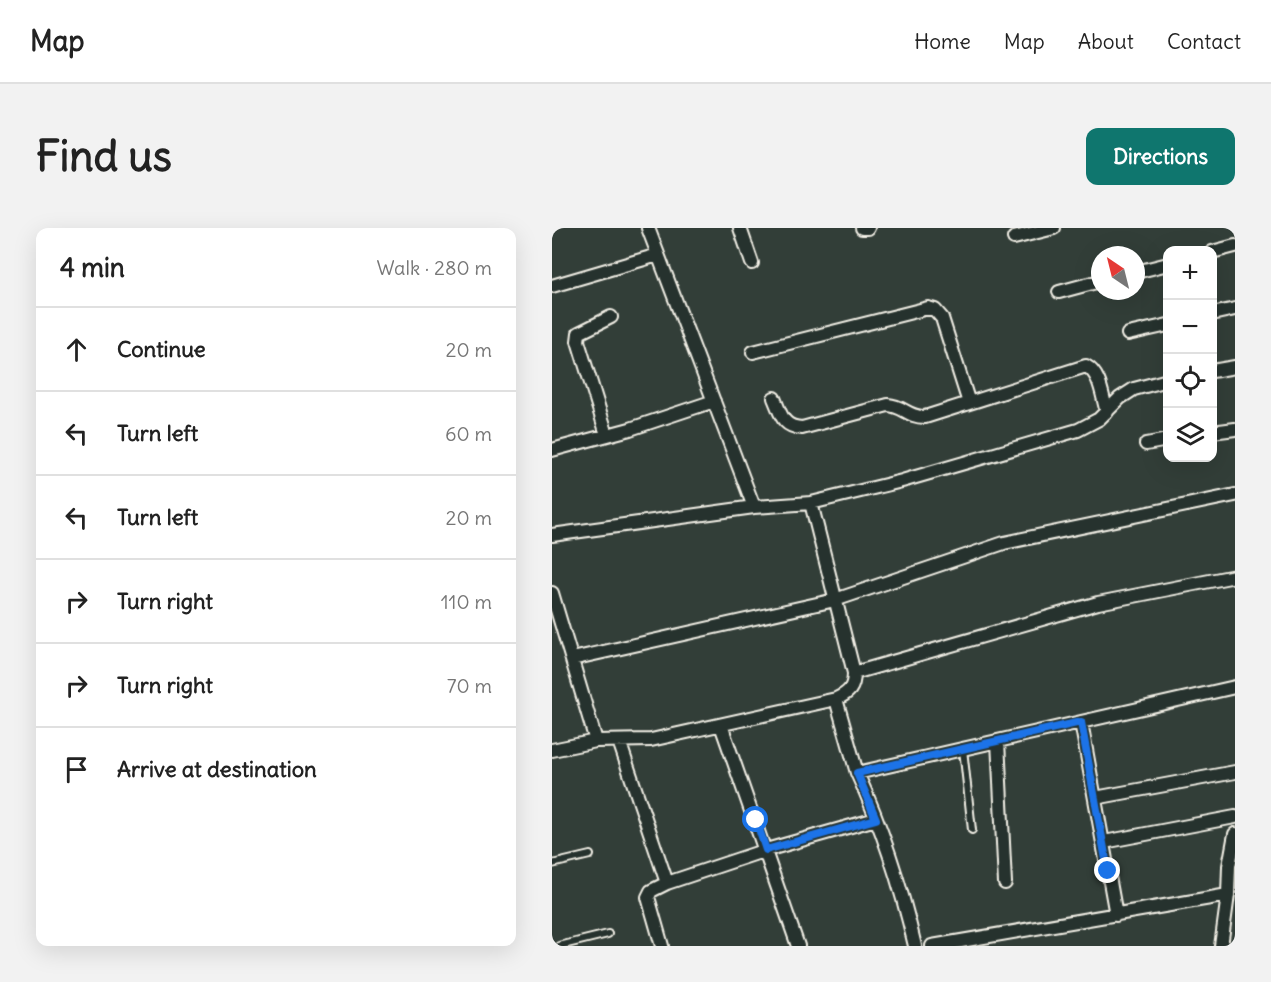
<!DOCTYPE html>
<html lang="en">
<head>
<meta charset="utf-8">
<style>
	:root { --surface:#fff; --page:#f2f2f2; --text:#222; --muted:#767676; --line:#e0e0e0; --accent:#0f766e }
	body { margin:0; font-family:Delius,sans-serif; background:var(--page); color:var(--text) }
	.controls { position:absolute; right:18px; top:18px; display:grid; overflow:hidden; border-radius:12px; box-shadow:0 6px 24px #0002 }
	.controls button { width:54px; height:54px; display:grid; place-items:center; padding:0; border:0; border-bottom:2px solid var(--line); background:var(--surface); color:var(--text); font:30px sans-serif }
	.compass { position:absolute; left:539px; top:18px; width:54px; height:54px; border-radius:50%; background:var(--surface); box-shadow:0 6px 24px #0002; rotate:325deg }
	.stop { position:absolute; width:18px; height:18px; margin:-14px; border:4px solid #1a73e8; border-radius:50%; background:#fff }
	.stop.end { background:#1a73e8; border-color:#fff; box-shadow:0 2px 6px #0008 }
	.list { margin:0; padding:0; list-style:none }
	h2 { display:flex; justify-content:space-between; align-items:center; height:78px; margin:0; padding:0 24px; font-size:26px }
	h2 small { font-size:20px; font-weight:400; color:var(--muted) }
	.list li { display:grid; grid-template-columns:39px 1fr auto; gap:18px; align-items:center; box-sizing:border-box; height:84px; padding:0 24px; border-top:2px solid var(--line) }
	.list b { display:block; font-size:22px; white-space:nowrap }
	.list em { font-size:20px; font-style:normal; color:var(--muted) }
	.icon { flex:none; width:33px; height:33px; fill:none; stroke:currentColor; stroke-width:2; stroke-linecap:round; stroke-linejoin:round }
	.map { position:relative; flex:none; width:683px; height:718px; overflow:hidden; border-radius:12px }
	header { display:flex; align-items:center; gap:36px; box-sizing:border-box; height:84px; padding:0 30px; background:var(--surface); border-bottom:2px solid var(--line) }
	header strong { font-size:28px }
	nav { display:flex; gap:33px; margin-inline-start:auto; font-size:21px }
	.intro { display:flex; align-items:center; justify-content:space-between; box-sizing:border-box; height:144px; padding:0 36px }
	h1 { margin:0; font-size:42px }
	.button { padding:15px 27px; border-radius:12px; background:var(--accent); color:#fff; font-size:21px; font-weight:700 }
	main { display:flex; gap:36px; padding:0 36px }
	aside { flex:1; background:var(--surface); border-radius:12px; box-shadow:0 6px 24px #0002 }
	.map>svg:first-child { display:block }
	.lines { fill:none; stroke-linecap:round; stroke-linejoin:round }
	.service-casing { stroke:#f4f1e8; stroke-width:10 }
	.minor-casing { stroke:#f4f1e8; stroke-width:16 }
	.service { stroke:#26332d; stroke-width:6 }
	.minor { stroke:#26332d; stroke-width:12 }
	.route { stroke:#1a73e8; stroke-width:8 }
</style>
</head>
<body>
<header>
<strong>Map</strong>
<nav><a>Home</a><a>Map</a><a>About</a><a>Contact</a></nav>
</header>
<div class="intro"><h1>Find us</h1><a class="button">Directions</a></div>
<main>
<aside>
<h2>4 min<small>Walk · 280 m</small></h2>
<ul class="list">
<li><svg class="icon" aria-label="ahead" viewBox="0 0 24 24"><path d="M12 20V5M6 11l6-6 6 6"/></svg><div><b>Continue</b></div><em>20 m</em></li>
<li><svg class="icon" aria-label="left" viewBox="0 0 24 24"><path d="M17 20v-9H6M10 6l-5 5 5 5"/></svg><div><b>Turn left</b></div><em>60 m</em></li>
<li><svg class="icon" aria-label="left" viewBox="0 0 24 24"><path d="M17 20v-9H6M10 6l-5 5 5 5"/></svg><div><b>Turn left</b></div><em>20 m</em></li>
<li><svg class="icon" aria-label="right" viewBox="0 0 24 24"><path d="M7 20v-9h11M14 6l5 5-5 5"/></svg><div><b>Turn right</b></div><em>110 m</em></li>
<li><svg class="icon" aria-label="right" viewBox="0 0 24 24"><path d="M7 20v-9h11M14 6l5 5-5 5"/></svg><div><b>Turn right</b></div><em>70 m</em></li>
<li><svg class="icon" aria-label="arrive" viewBox="0 0 24 24"><path d="M6 21V4h12l-3 4 3 4H6"/></svg><div><b>Arrive at destination</b></div></li>
</ul>
</aside>
<div class="map">
<svg width="683" height="718" viewBox="0 0 683 718">
	<rect width="100%" height="100%" fill="#323e38"/>
	<filter id="ink" filterUnits="userSpaceOnUse"><feTurbulence type="fractalNoise" baseFrequency=".0167" numOctaves="2"/><feDisplacementMap in="SourceGraphic" scale="12" xChannelSelector="R" yChannelSelector="G"/><feConvolveMatrix kernelMatrix="1 2 1 2 8 2 1 2 1" color-interpolation-filters="sRGB"/></filter>
	<g filter="url(#ink)">
		<g class="lines">
			<!-- service casing -->
			<g class="service-casing">
				<path id="service" d="M411,521L420,602
					M0,636L38,627
					M7,718L56,706"/>
			</g>
			<!-- minor casing -->
			<g class="minor-casing">
				<path id="minor" d="M96,0L202,279L259,275L302,445C302,460 297,465 284,471L305,545L683,459
					M188,0L200,35
					M310,0H316
					M462,10L502,0
					M660,24L683,18
					M584,44L616,36
					M0,58L106,27
					M507,64L548,53
					M660,86L683,81
					M576,106L616,97
					M201,124L376,80L383,82L390,90L417,175
					M660,143L683,139
					M222,170C229,186 230,199 250,200L336,177C352,178 355,189 373,189L534,138C549,146 550,169 555,184
					M660,204L683,201
					M55,207L26,113L27,105L59,89
					M594,216L616,212
					M0,222L78,201L162,173
					M259,275L350,253L526,202L547,191L568,170L582,161L616,152
					M0,307L202,279
					M0,365L44,513
					M20,431L283,372L452,315L683,267
					M302,445L546,375L683,348
					M529,494L564,687
					M169,497L246,718
					M67,513L115,655L214,622L324,591
					M446,513L453,655
					M0,522L44,513L99,512L284,471
					M305,545C331,601 349,658 363,718
					M543,570L683,544
					M552,614L683,589
					M110,718L96,669L99,663L115,655
					M380,718L676,667
					M669,718L676,667L677,638L683,606"/>
			</g>
			<!-- service -->
			<use href="#service" class="service"/>
			<!-- minor -->
			<use href="#minor" class="minor"/>
		</g>
	</g>
	<g class="lines" filter="url(#ink)">
		<!-- route -->
		<path class="route" d="M204,592L214,622L324,591L305,545L529,494L556,643"/>
	</g>
</svg>
<div class="controls">
<button>+</button>
<button>−</button>
<button><svg class="icon" aria-label="locate" viewBox="0 0 24 24"><circle cx="12" cy="12" r="6"/><path d="M12 2v4M12 18v4M2 12h4M18 12h4"/></svg></button>
<button><svg class="icon" aria-label="layers" viewBox="0 0 24 24"><path d="M12 4l9 5-9 5-9-5zM3 14l9 5 9-5"/></svg></button>
</div>
<svg class="compass" viewBox="-18 -18 36 36"><path d="M0-13l5 13h-10z" fill="#e53935"/><path d="M0 13l5-13h-10z" fill="#767676"/></svg>
<div class="stop" style="left:204px;top:592px"></div>
<div class="stop end" style="left:556px;top:643px"></div>
</div>
</main>
</body>
</html>
